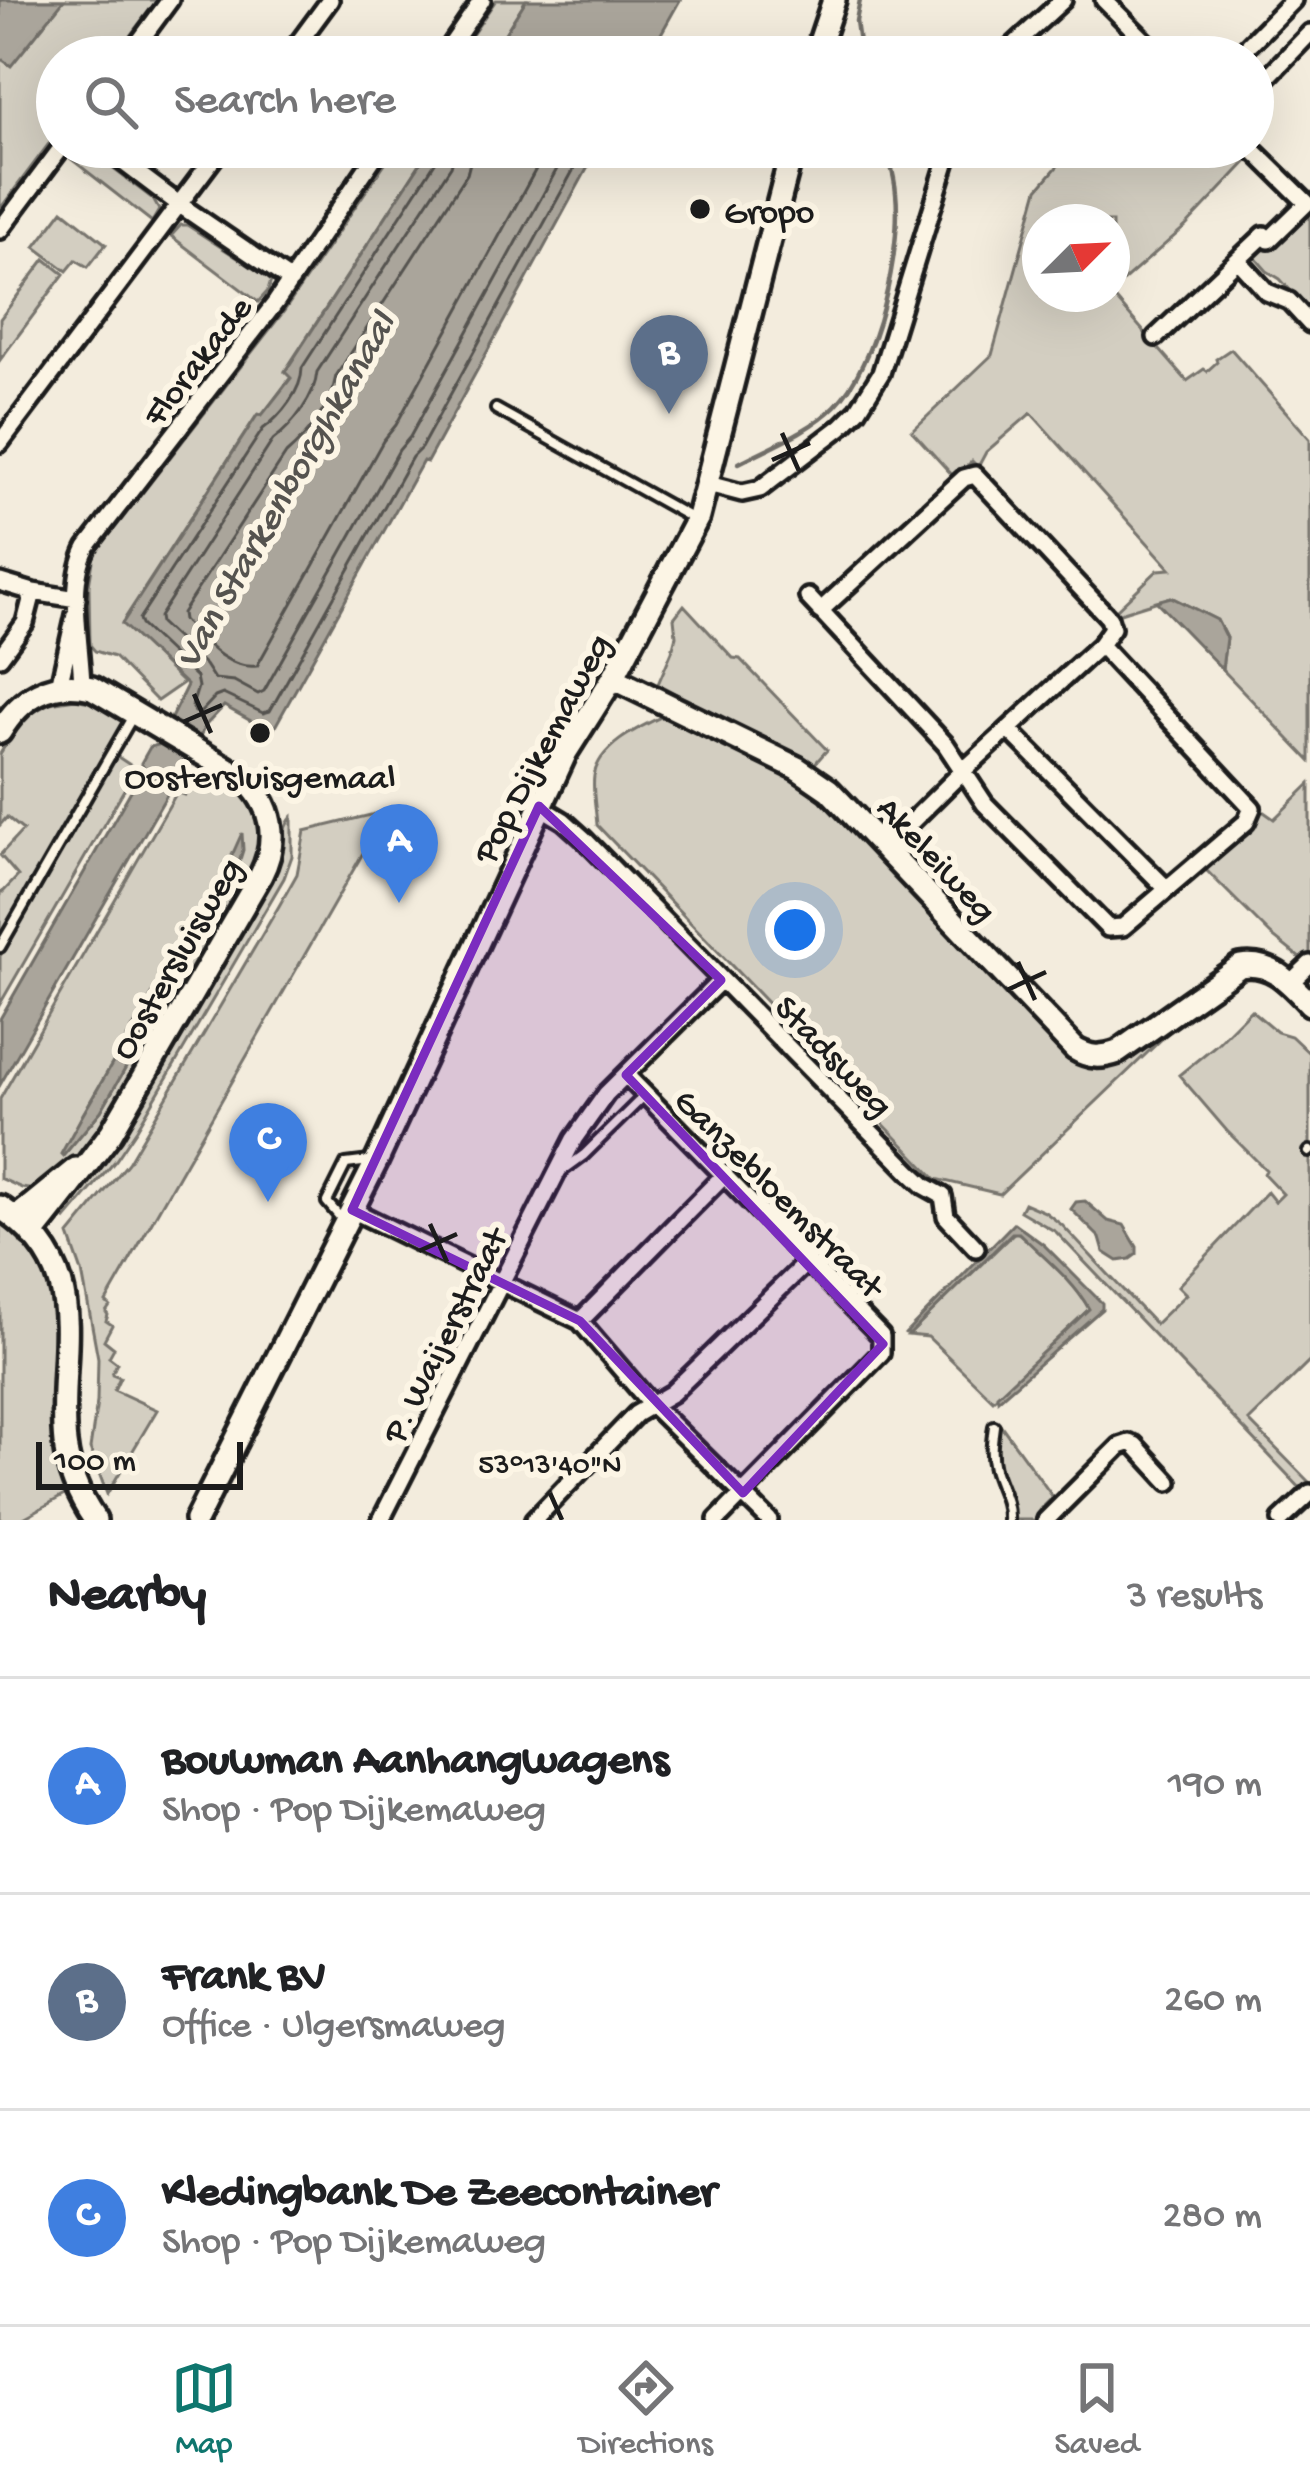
<!DOCTYPE html>
<html lang="en">
<head>
<meta charset="utf-8">
<style>
	:root { --surface:#fff; --page:#f2f2f2; --text:#202124; --muted:#757577; --line:#e0e0e0; --accent:#0f766e }
	body { margin:0; font-family:"Gochi Hand",sans-serif; background:var(--page); color:var(--text) }
	.compass { position:absolute; left:1022px; top:204px; width:108px; height:108px; border-radius:50%; background:var(--surface); box-shadow:0 12px 48px #0002; rotate:66deg }
	.scale { position:absolute; left:36px; bottom:30px; width:207px; box-sizing:border-box; padding-left:12px; border:6px solid #1c1c1c; border-top:0; font-size:33px; line-height:42px; white-space:nowrap; color:#1c1c1c; -webkit-text-stroke:9px #fcf5e5; paint-order:stroke }
	.you { position:absolute; left:795px; top:930px; width:42px; height:42px; margin:-30px; border:9px solid #fff; border-radius:50%; background:#1a73e8; box-shadow:0 0 0 18px #1a73e833 }
	.badge { display:grid; place-items:center; width:78px; height:78px; border-radius:50%; background:var(--accent); color:#fff; font-size:39px; font-weight:700 }
	.pin { position:absolute; translate:-50% -99px; filter:drop-shadow(0 3px 6px #0008) }
	.pin::after { content:''; position:absolute; top:63px; width:42px; height:36px; background:inherit; clip-path:polygon(0 0,100% 0,50% 100%) }
	.list { margin:0; padding:0; list-style:none }
	h2 { display:flex; justify-content:space-between; align-items:center; height:156px; margin:0; padding:0 48px; font-size:51px }
	h2 small { font-size:39px; font-weight:400; color:var(--muted) }
	.list li { display:grid; grid-template-columns:78px 1fr auto; gap:36px; align-items:center; box-sizing:border-box; height:216px; padding:0 48px; border-top:3px solid var(--line) }
	.list b { display:block; font-size:45px; white-space:nowrap }
	.list p { margin:0; font-size:39px; white-space:nowrap; color:var(--muted) }
	.list em { font-size:39px; font-style:normal; color:var(--muted) }
	.icon { flex:none; width:66px; height:66px; fill:none; stroke:currentColor; stroke-width:2; stroke-linecap:round; stroke-linejoin:round }
	.map { position:relative; flex:none; width:1310px; height:1520px; overflow:hidden }
	.search { position:absolute; background:var(--surface); box-shadow:0 12px 48px #0002; left:36px; right:36px; top:36px; height:132px; display:flex; align-items:center; gap:30px; box-sizing:border-box; padding:0 42px; border-radius:66px; color:var(--muted); font-size:45px }
	.sheet { height:804px; background:var(--surface) }
	nav { display:flex; justify-content:space-around; align-items:center; box-sizing:border-box; height:168px; border-top:3px solid var(--line); background:var(--surface); font-size:33px; color:var(--muted) }
	nav a { display:grid; justify-items:center; gap:6px }
	nav .on { color:var(--accent) }
	.map>svg:first-child { display:block }
	.green { fill:#d3cec1; stroke:#78756e; stroke-width:3; fill-rule:evenodd }
	.water { fill:#aaa59b; stroke:#716e68; stroke-width:3 }
	.lines { fill:none; stroke-linecap:round; stroke-linejoin:round }
	.shore { stroke:#55534f; stroke-width:3 }
	.stream { stroke:#716e68; stroke-width:4.5 }
	.lane-casing { stroke:#1c1c1c; stroke-width:16 }
	.street-casing { stroke:#1c1c1c; stroke-width:24 }
	.secondary-casing { stroke:#1c1c1c; stroke-width:30 }
	.lane { stroke:#fcf5e5; stroke-width:8 }
	.street { stroke:#fcf5e5; stroke-width:15 }
	.secondary { stroke:#fcf5e5; stroke-width:21 }
	.marked { fill:#7b2cbf; fill-opacity:0.2; stroke:#7b2cbf; stroke-width:9; stroke-linejoin:round }
	.ticks { fill:none; stroke:#1c1c1c; stroke-width:4.5 }
	.poi-dot { fill:#1c1c1c; stroke:#fcf5e5; stroke-width:4.5 }
	.labels { text-anchor:middle; stroke-width:12; stroke-linejoin:round; paint-order:stroke }
	.poi-label { font-size:36px; fill:#1c1c1c; stroke:#fcf5e5; text-anchor:start }
	.street-label { font-size:36px; fill:#1c1c1c; stroke:#fcf5e5 }
	.water-label { font-size:39px; font-style:italic; fill:#55534f; stroke:#fcf5e5 }
	.ticks-label { font-size:30px; text-anchor:middle; fill:#1c1c1c; stroke:#fcf5e5; stroke-width:12; stroke-linejoin:round; paint-order:stroke }
</style>
</head>
<body>
<div class="map">
<svg width="1310" height="1520" viewBox="0 0 1310 1520">
	<rect width="100%" height="100%" fill="#f3ecdd"/>
	<filter id="ink" filterUnits="userSpaceOnUse"><feTurbulence type="fractalNoise" baseFrequency=".00833" numOctaves="2"/><feDisplacementMap in="SourceGraphic" scale="24" xChannelSelector="R" yChannelSelector="G"/><feConvolveMatrix kernelMatrix="1 2 1 2 8 2 1 2 1" color-interpolation-filters="sRGB"/></filter>
	<g filter="url(#ink)">
		<!-- green -->
		<path class="green" d="M0,0H157L114,57H57V133L0,209Z
			M496,0H526L490,57H457Z
			M79,147L86,148L153,199L159,210L152,222L70,158Z
			M396,147H431L285,371L291,377L262,416L257,415L122,623L183,683L157,701L114,657L95,651L90,645L89,585L94,555L284,311Z
			M1074,147H1243L1252,156L1186,226L1112,291V222H1040V294H1049L1055,298L1068,294H1111L1187,381L1204,369L1207,371L1217,362L1216,359L1231,349L1310,439V761L1222,669L1226,638L1217,620L1171,597L1117,614L1115,611L1158,570L1171,569L1031,413L986,452L978,467L972,461L955,478L912,431L992,355L1038,189Z
			M1302,207L1310,215V312L1280,279L1267,271L1253,255Z
			M63,210L106,244L88,267L76,260L67,271L35,247Z
			M181,225H187L267,277L271,281L268,291L258,302L171,236Z
			M45,259L64,274L0,360V319Z
			M684,605L733,658L740,659L827,750L811,768L658,684L672,651L676,636L674,618Z
			M75,699L99,704L120,715L124,725L0,940V891L3,892L18,876L0,855L23,830L7,817L0,825V754L16,727L32,713L50,703Z
			M665,715L804,779L1096,1061L1192,1010L1000,1194L936,1179L597,825C596,810 592,791 594,776C599,745 640,727 665,715Z
			M115,755L136,769L0,1004V956Z
			M202,763C244,791 268,805 257,861L115,1113L83,1154L40,1191L22,1188L0,1178V1099L177,792L185,795L192,781L196,782ZM229,862L237,869L212,917L101,1111L63,1156L82,1116Z
			M1310,784V959L1306,963L1271,935L1202,866L1261,810L1274,819Z
			M387,811L106,1302L110,1306L106,1312L108,1315L106,1321L112,1325L104,1340L114,1348L109,1357L117,1363L112,1374L120,1377L114,1390L157,1410L107,1494L90,1449L97,1402L98,1358L82,1272L69,1235L128,1163L279,906L297,874L305,831Z
			M292,817V856L284,878L137,1129L116,1160L66,1219L58,1211L270,880C280,860 279,831 292,817Z
			M1251,1010L1277,1032L1291,1036L1310,1054V1361L1249,1421L1310,1483V1488L1305,1493L1056,1232L1020,1211L1024,1203L1045,1212L1062,1225L1155,1324L1186,1294L1178,1286L1267,1192L1275,1202L1283,1194L1264,1174L1266,1170L1227,1131L1179,1075L1216,1045Z
			M0,1214L38,1256L56,1294L68,1493L20,1520H0Z
			M1016,1231C1039,1250 1076,1284 1089,1309L993,1400L928,1337L908,1335Z
			M1000,1424L1053,1497L1041,1509L1035,1520H1013C1012,1485 988,1464 1000,1424Z"/>
		<!-- water -->
		<path class="water" d="M0,0H64L11,66L0,58Z
			M526,0H680L648,57H490Z
			M431,147H599L427,462L423,461L272,732L258,728V725L224,706L206,725L186,761L188,768L179,785L173,784L0,1085V1019L144,768L141,763L150,747L158,745L187,685L122,624L258,414L262,415L291,378L285,372Z
			M1171,597L1217,620L1226,638L1222,669L1156,601Z
			M242,833L243,850L237,869L212,917L101,1111L63,1156L61,1154L82,1116L229,862Z
			M1085,1201L1108,1221L1124,1225L1137,1247V1254L1130,1259L1118,1261L1104,1252L1100,1238L1071,1209L1076,1202Z
			M1014,1223L1044,1245L1102,1303V1309L998,1400L997,1395L1089,1309C1074,1281 1042,1256 1019,1233H1012L910,1334L906,1333Z"/>
		<g class="lines">
			<!-- shore -->
			<path class="shore" d="M441,147L438,158L302,368C302,390 281,416 263,429L139,619L141,625L196,677L198,687L192,706L195,712H201L215,697L223,694L263,713L270,711L412,457L421,448L586,147
				M456,147L451,166L317,372C315,397 293,425 273,440L159,617L160,623L205,665L214,679L234,681L258,694L264,691L399,450L410,437L569,147
				M474,147L467,174L336,376C331,406 309,434 286,454L182,613L183,620C204,641 227,670 257,666L383,441L396,425L548,147"/>
			<!-- stream -->
			<path class="stream" d="M860,0L856,21L861,57
				M739,463C771,446 809,432 835,406C877,364 902,251 896,193C895,177 890,162 886,147"/>
			<!-- lane casing -->
			<g class="lane-casing">
				<path id="lane" d="M496,409L695,520
					M0,947L134,714
					M1309,1152L1310,1151
					M562,1171L584,1155L644,1096
					M344,1222L327,1202L346,1164L370,1161
					M994,1426C992,1441 990,1454 994,1469C999,1487 1009,1501 1008,1520"/>
			</g>
			<!-- street casing -->
			<g class="street-casing">
				<path id="street" d="M1104,0L1161,57
					M128,57L170,0
					M288,57L330,0
					M443,57L482,0
					M1001,57L1063,0
					M1237,57L1293,0
					M1253,92L1310,33
					M103,147L180,205L291,281
					M1250,147L1307,203
					M0,230L62,147
					M1238,260L1267,292L1289,301L1310,324
					M1156,337L1264,235L1269,240L1307,203
					M0,443L222,147
					M708,484L742,493L760,489L841,427L858,410L881,373L951,147
					M0,582L33,592L77,599
					M808,597L946,745L985,804L1108,928L1123,927L1246,822L1252,808L1100,645
					M820,611L964,478L975,475L1109,618L1112,628L1100,645L964,770L885,848
					M0,657L25,623L33,592
					M59,686L75,615
					M82,686C81,644 67,584 87,547L276,302L381,147
					M1009,730L1167,889
					M539,806L564,821L583,838L911,1173L925,1186L943,1196L946,1216L976,1248
					M1290,983L1310,964
					M626,1075L881,1336V1353L717,1520
					M352,1210L580,1321L652,1405L769,1520
					M580,1321L725,1174
					M381,1520L574,1139L606,1094L721,980
					M534,1520L636,1414L672,1393L809,1260
					M1046,1520L1120,1446L1129,1443L1135,1445L1169,1482
					M1281,1520L1310,1493"/>
			</g>
			<!-- secondary casing -->
			<g class="secondary-casing">
				<path id="secondary" d="M815,57L834,0
					M613,678L797,768L829,790L1075,1049C1090,1058 1101,1058 1118,1052L1240,966C1272,961 1289,982 1310,1004
					M0,732C20,698 51,678 92,688L243,778C273,804 279,840 261,875L111,1133C85,1167 60,1201 32,1235
					M0,1207C99,1273 55,1351 65,1443C68,1471 79,1497 95,1520
					M16,1218L76,1169
					M196,1520L377,1160L566,752L613,678L698,517L793,147"/>
			</g>
			<!-- lane -->
			<use href="#lane" class="lane"/>
			<!-- street -->
			<use href="#street" class="street"/>
			<!-- secondary -->
			<use href="#secondary" class="secondary"/>
		</g>
	</g>
	<!-- marked area -->
	<path class="marked" d="M539,806L721,980L626,1075L883,1344L743,1493L580,1321L352,1210Z"/>
	<!-- ticks -->
	<path class="ticks" d="M782,433L799,471M772,460L810,443M194,694L211,733M183,722L222,705M1018,962L1035,1000M1007,990L1046,972M430,1224L447,1262M419,1251L457,1234M550,1493L562,1520"/>
	<!-- markers -->
	<g class="poi-dot">
		<circle cx="700" cy="209" r="12"/>
		<circle cx="260" cy="733" r="12"/>
	</g>
	<g class="labels">
		<!-- poi labels -->
		<g class="poi-label">
			<text x="724" y="222">Gropo</text>
			<text x="260" y="787" text-anchor="middle">Oostersluisgemaal</text>
		</g>
		<!-- street labels -->
		<g class="street-label">
			<text transform="translate(195 359) rotate(-52)" y="13">Florakade</text>
			<text transform="translate(539 747) rotate(-62)" y="13">Pop Dijkemaweg</text>
			<text transform="translate(939 857) rotate(47)" y="13">Akeleiweg</text>
			<text transform="translate(174 957) rotate(-60)" y="13">Oostersluisweg</text>
			<text transform="translate(836 1054) rotate(46)" y="13">Stadsweg</text>
			<text transform="translate(781 1191) rotate(45)" y="13">Ganzebloemstraat</text>
			<text transform="translate(442 1334) rotate(-63)" y="13">P. Waijerstraat</text>
		</g>
		<!-- water labels -->
		<g class="water-label">
			<text transform="translate(282 489) rotate(-60)" y="14">Van Starkenborghkanaal</text>
		</g>
	</g>
	<g class="ticks-label">
		<text x="550" y="1473">53°13'40"N</text>
	</g>
</svg>
<svg class="compass" viewBox="-18 -18 36 36"><path d="M0-13l5 13h-10z" fill="#e53935"/><path d="M0 13l5-13h-10z" fill="#757577"/></svg>
<div class="scale">100 m</div>
<div class="you"></div>
<div class="pin badge" style="left:399px;top:903px;background:#3f7fe0">A</div>
<div class="pin badge" style="left:669px;top:414px;background:#5c6f8a">B</div>
<div class="pin badge" style="left:268px;top:1202px;background:#3f7fe0">C</div>
<div class="search"><svg class="icon" aria-label="search" viewBox="0 0 24 24"><circle cx="10" cy="10" r="6"/><path d="M15 15l6 6"/></svg>Search here</div>
</div>
<section class="sheet">
<h2>Nearby<small>3 results</small></h2>
<ul class="list">
<li><span class="badge" style="background:#3f7fe0">A</span><div><b>Bouwman Aanhangwagens</b><p>Shop · Pop Dijkemaweg</p></div><em>190 m</em></li>
<li><span class="badge" style="background:#5c6f8a">B</span><div><b>Frank BV</b><p>Office · Ulgersmaweg</p></div><em>260 m</em></li>
<li><span class="badge" style="background:#3f7fe0">C</span><div><b>Kledingbank De Zeecontainer</b><p>Shop · Pop Dijkemaweg</p></div><em>280 m</em></li>
</ul>
</section>
<nav>
<a class="on"><svg class="icon" aria-label="map" viewBox="0 0 24 24"><path d="M3 6l6-2 6 2 6-2v14l-6 2-6-2-6 2zM9 4v14M15 6v14"/></svg>Map</a>
<a><svg class="icon" aria-label="directions" viewBox="0 0 24 24"><path d="M12 3l9 9-9 9-9-9zM9 14v-3h6M13 9l2 2-2 2"/></svg>Directions</a>
<a><svg class="icon" aria-label="saved" viewBox="0 0 24 24"><path d="M7 4h10v16l-5-4-5 4z"/></svg>Saved</a>
</nav>
</body>
</html>
